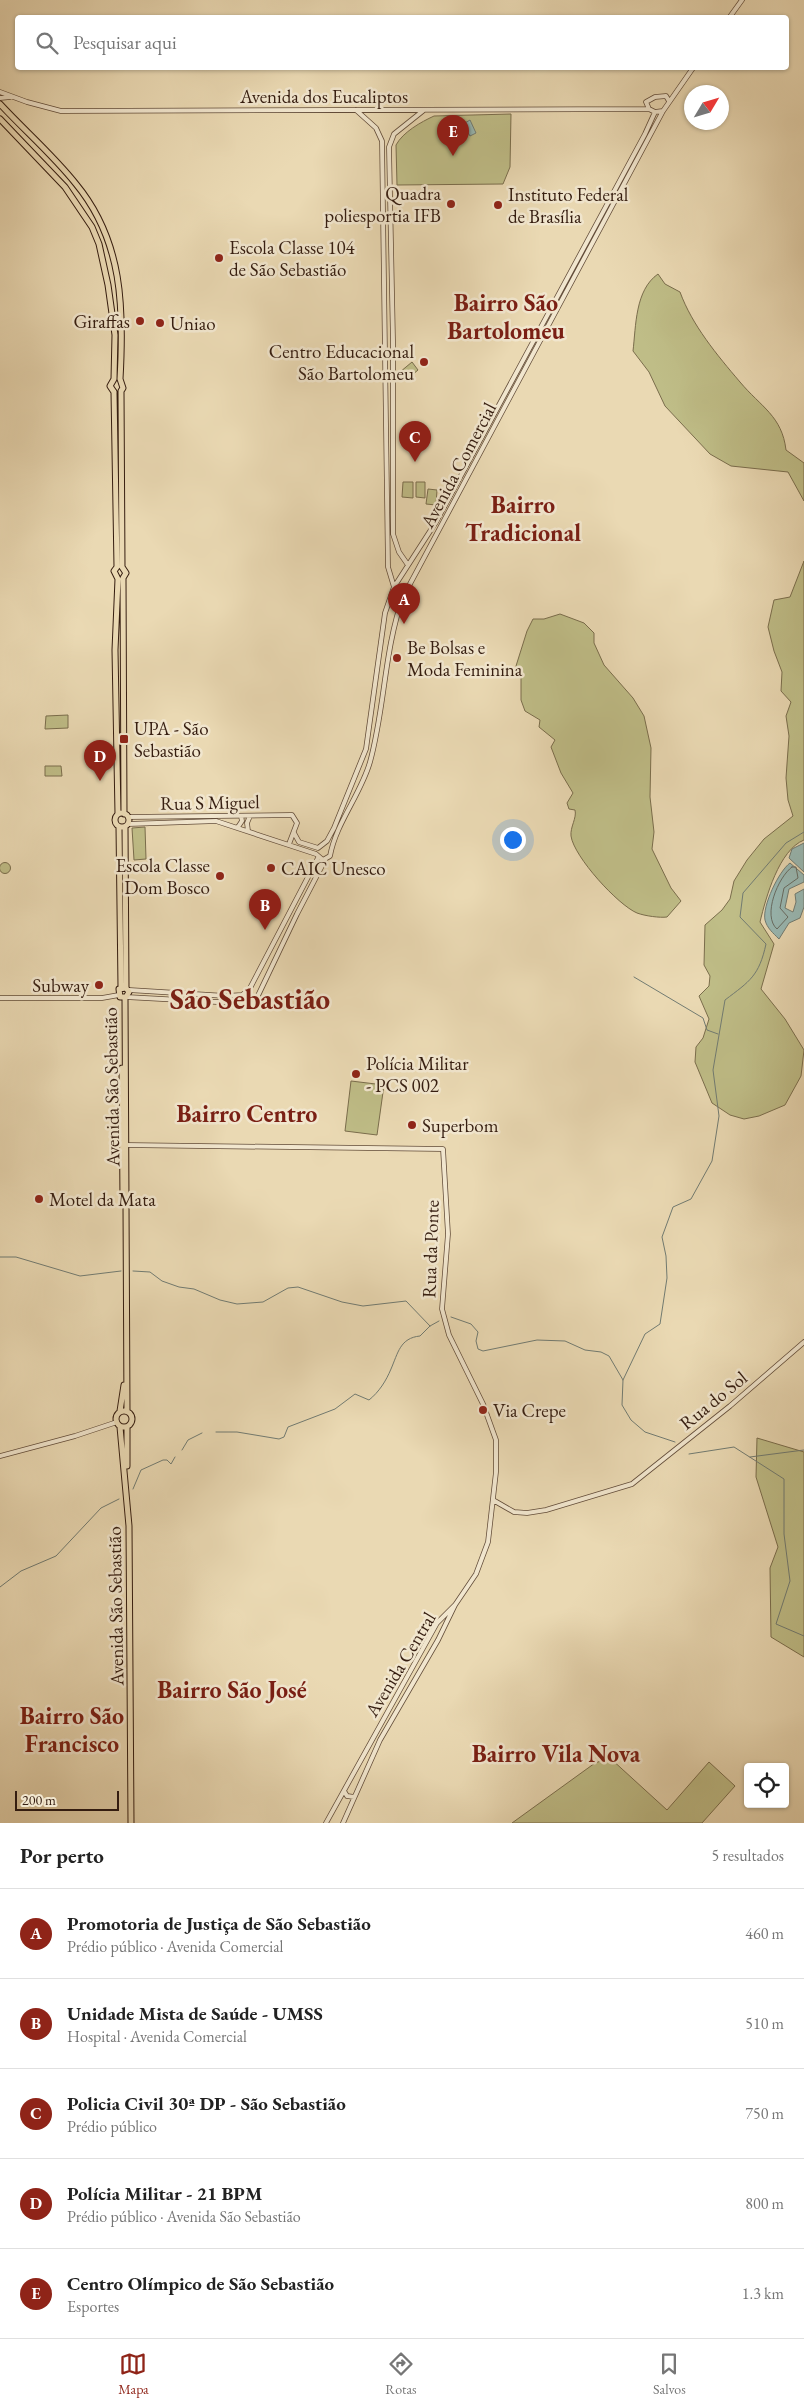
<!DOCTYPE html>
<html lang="pt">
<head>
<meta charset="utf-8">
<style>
	:root { --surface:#fff; --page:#f2f2f2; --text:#222; --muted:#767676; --line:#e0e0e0; --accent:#8f2418 }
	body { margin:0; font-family:"EB Garamond",serif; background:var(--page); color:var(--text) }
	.controls { position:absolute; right:15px; bottom:15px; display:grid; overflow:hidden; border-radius:5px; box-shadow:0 1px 4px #0004 }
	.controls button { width:45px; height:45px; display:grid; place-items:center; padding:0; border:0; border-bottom:1px solid var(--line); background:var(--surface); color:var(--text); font:25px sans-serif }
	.compass { position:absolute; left:684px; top:85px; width:45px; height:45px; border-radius:50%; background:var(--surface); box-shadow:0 1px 4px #0004; rotate:52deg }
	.scale { position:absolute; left:15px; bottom:12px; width:104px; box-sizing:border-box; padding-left:5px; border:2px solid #351d10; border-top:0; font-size:14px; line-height:18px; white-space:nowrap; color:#351d10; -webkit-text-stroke:4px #f1e6ce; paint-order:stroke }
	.you { position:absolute; left:512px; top:839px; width:18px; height:18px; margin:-12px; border:4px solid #fff; border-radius:50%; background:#1a73e8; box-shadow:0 0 0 8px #1a73e833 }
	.badge { display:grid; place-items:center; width:32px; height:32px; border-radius:50%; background:var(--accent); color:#fff; font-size:16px; font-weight:700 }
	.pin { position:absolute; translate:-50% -41px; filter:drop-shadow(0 1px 2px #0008) }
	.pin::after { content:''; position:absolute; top:26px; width:18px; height:15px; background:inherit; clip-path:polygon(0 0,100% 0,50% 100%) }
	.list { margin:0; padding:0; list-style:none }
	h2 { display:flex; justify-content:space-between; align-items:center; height:65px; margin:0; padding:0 20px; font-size:21px }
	h2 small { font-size:16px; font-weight:400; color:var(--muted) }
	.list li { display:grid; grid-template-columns:32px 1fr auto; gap:15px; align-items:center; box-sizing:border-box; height:90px; padding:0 20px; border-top:1px solid var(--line) }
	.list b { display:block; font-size:19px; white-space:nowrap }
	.list p { margin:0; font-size:16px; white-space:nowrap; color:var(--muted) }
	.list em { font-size:16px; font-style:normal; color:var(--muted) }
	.icon { flex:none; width:28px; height:28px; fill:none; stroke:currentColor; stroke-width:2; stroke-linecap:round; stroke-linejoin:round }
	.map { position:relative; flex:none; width:804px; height:1823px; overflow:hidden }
	.search { position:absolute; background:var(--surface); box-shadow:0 1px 4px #0004; left:15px; right:15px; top:15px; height:55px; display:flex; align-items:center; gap:12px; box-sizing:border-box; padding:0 18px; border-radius:5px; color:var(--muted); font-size:19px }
	.sheet { height:515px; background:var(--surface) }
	nav { display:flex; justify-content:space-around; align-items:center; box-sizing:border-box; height:70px; border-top:1px solid var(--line); background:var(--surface); font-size:14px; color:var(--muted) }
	nav a { display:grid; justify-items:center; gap:2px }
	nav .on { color:var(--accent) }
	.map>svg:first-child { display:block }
	.green { fill:#bfbd87; stroke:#7a6d4c }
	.water { fill:#99b9b4; stroke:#717b72 }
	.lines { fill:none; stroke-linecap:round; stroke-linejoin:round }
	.shore { stroke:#676b62; stroke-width:1 }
	.stream { stroke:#717b72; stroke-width:1 }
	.tertiary-casing { stroke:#624c39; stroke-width:5.5 }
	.primary-casing { stroke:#351d10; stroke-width:7 }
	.tertiary { stroke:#f1e6ce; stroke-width:4 }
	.primary { stroke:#ead9b3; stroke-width:5 }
	.poi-dot { fill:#8f2418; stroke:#f1e6ce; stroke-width:2 }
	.labels { text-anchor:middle; stroke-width:5; stroke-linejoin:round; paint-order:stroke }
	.street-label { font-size:19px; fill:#351d10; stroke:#f1e6ce }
	.poi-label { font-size:19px; fill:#351d10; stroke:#f1e6ce; text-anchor:start }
	.district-label { font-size:24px; font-weight:bold; fill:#7a1f14; stroke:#f1e6ce }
	.town-label { font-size:29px; font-weight:bold; fill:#7a1f14; stroke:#f1e6ce }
</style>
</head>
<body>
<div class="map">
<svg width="804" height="1823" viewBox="0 0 804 1823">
	<rect width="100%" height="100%" fill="#ead9b3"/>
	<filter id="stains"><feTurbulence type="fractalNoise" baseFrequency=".004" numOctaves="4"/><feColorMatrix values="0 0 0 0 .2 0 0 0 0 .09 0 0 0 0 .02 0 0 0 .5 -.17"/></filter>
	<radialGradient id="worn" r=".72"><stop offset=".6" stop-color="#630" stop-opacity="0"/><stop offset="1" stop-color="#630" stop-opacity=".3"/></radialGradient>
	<!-- green -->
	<path class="green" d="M511,114L510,167L503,184L397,185L396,145C403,132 421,122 434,116Z
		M658,274L665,284L680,292C692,325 717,355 740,382C761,407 782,416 786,450L804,463V501L788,472L731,466L710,454L665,406L649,372L633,351C636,326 635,290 658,274Z
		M412,362L418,370L406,380L400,372Z
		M403,482H413V498L402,497Z
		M416,482H425V498L416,497Z
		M428,489L437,490L436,505L426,504Z
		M804,561V840C779,850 766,897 760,922L774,944L761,989L785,1019L804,1050L801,1076L785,1105L759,1116L744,1119L730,1115L712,1103L695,1062L696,1047L703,1038L709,1019L699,996L709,986L710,976L704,965L705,925L722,910L730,899L734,881L747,860L764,839L793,816L788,800L786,778L789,736L786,716L791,702L781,691L782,672L774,651L768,627L774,600L790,597Z
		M560,614L584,623L594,633V643L604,665L633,698L644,716L651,748L650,797L654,832L652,849L671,888L681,901L667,917C660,918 645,916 637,913C618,905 574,857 571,836C570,827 577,818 575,810L569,809L567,803L573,793L561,773L551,747L555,740L539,727L540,720L525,711L521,700V678L516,666L527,631L533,619H544Z
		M68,715V728L45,729L46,716Z
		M45,766H61L62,776H45Z
		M145,827L146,859L134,860L132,828Z
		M-0.5 868a5.5 5.5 0 1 1 11 0a5.5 5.5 0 1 1-11 0Z
		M351,1081L384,1085L377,1135L345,1131Z
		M757,1438L804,1452V1657L771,1637L770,1568L778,1547L756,1477Z
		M610,1758L667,1810L709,1762L735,1786L702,1823H512L595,1763Z"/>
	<!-- water -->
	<path class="water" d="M470,120L476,133L470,136L463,124Z
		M460,126L466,138L460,142L454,130Z
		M804,843V872L789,858L792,849Z
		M790,863L804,875V882L789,889L785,908L793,912L796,902L795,894L804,889V907L800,918L789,923L779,939C773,933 767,928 765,920C762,906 779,871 790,863Z"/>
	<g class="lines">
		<!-- shore -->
		<path class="shore" d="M792,867H796L798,878L784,888L780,908L788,917L777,929C762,916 778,877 792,867Z"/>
		<!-- stream -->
		<path class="stream" d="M634,977L703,1018L707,1030L718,1034
			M0,1257H16L80,1276L121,1271
			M133,1271L150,1272L162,1281L179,1287L194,1289L220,1300L237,1304L263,1302L288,1288L298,1287L342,1302L363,1306L406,1301L430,1326
			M451,1317L471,1324L478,1332L476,1341L478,1349L483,1351L537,1340L565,1341L585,1350L601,1352L609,1356L623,1380L622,1405L631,1420L645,1432L675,1442
			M623,1380L645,1334L660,1324L667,1278L666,1256L662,1237L673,1207L691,1199L712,1161L719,1116L713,1070L725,1000C750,981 759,976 766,944L740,917L743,893L786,843L804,832
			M216,1432H237L279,1439L284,1437L288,1427L335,1409L355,1394L369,1400C379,1392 386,1381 391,1369C398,1353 400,1338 420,1336L430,1326L439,1321
			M182,1450L188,1440L202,1433
			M689,1454L734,1447L784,1479V1534L790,1581L776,1624L804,1636
			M750,1457L804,1450
			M133,1489L141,1470L163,1460H167L171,1464L175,1457
			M0,1587L21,1571L56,1556L101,1508L119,1499"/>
		<!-- tertiary casing -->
		<g class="tertiary-casing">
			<path id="tertiary" d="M729,18L742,0
				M0,92L27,102L61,111L649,109
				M0,98L10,97
				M356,110L376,128L382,141L388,567L394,587
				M663,111L655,112L649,109L646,102L655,97L666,96L669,101
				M408,565L399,552L393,534V341L389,147L394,134L424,110
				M128,817L292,815L297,823L289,844
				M128,824L216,821L316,854
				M238,827L242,821L241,816
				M248,831L247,823L250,816
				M294,833L299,842L318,848L327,841L334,828L366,749L385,613L394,587L436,522L645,134L655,112
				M316,854L323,860L330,856C336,823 361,794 370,762C385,708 384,650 403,597L663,111L693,68
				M129,990L226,996L242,995L249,990L318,858
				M126,997L254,1004L297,914L325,860
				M0,998H102L119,995
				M125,1145L443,1149L448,1234L442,1309L449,1335L483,1404L496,1440V1472L488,1542L476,1574L455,1605L438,1640L380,1740L343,1823
				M0,1456L75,1436L117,1422
				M493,1500L514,1512L527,1513L546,1510L632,1484L730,1406L804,1342
				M344,1791L347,1796L354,1797
				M326,1823L437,1623L455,1605"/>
		</g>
		<!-- primary casing -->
		<g class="primary-casing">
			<path id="primary" d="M0,104C25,131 53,155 76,184C123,241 124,308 120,379
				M0,119L65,187L92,227L99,244L108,285L115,335L114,379L110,386L114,392
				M120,379L123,388L121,391L122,567
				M114,392L117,567
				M117,567L114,571L118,579
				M122,567L126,573L123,578
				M123,578L124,814
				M118,579L115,650L118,814
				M115 820a7 7 0 1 1 14 0a7 7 0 1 1-14 0Z
				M119,827L121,987
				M125,827L126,988L129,992L126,997H120L119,989L126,988
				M125,998L127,1411
				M122,1068L123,1202
				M120,1411L124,1385
				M116 1419a8 8 0 1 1 16 0a8 8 0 1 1-16 0Z
				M120,1427L129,1526L131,1823
				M127,1466V1428"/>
		</g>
		<!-- tertiary -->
		<use href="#tertiary" class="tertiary"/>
		<!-- primary -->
		<use href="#primary" class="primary"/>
	</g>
	<!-- markers -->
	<g class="poi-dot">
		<circle cx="451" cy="204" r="5"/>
		<circle cx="498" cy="205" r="5"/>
		<circle cx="219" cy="258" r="5"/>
		<circle cx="140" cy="321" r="5"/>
		<circle cx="160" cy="323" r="5"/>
		<circle cx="424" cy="362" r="5"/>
		<circle cx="397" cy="658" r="5"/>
		<rect x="119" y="734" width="10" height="10" rx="2.5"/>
		<circle cx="271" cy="868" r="5"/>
		<circle cx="220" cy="876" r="5"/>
		<circle cx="99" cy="985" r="5"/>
		<circle cx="356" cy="1074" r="5"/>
		<circle cx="412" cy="1125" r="5"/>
		<circle cx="39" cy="1199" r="5"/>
		<circle cx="483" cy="1410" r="5"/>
	</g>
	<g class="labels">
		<!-- street labels -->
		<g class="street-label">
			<text x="324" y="103">Avenida dos Eucaliptos</text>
			<text transform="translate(458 465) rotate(-62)" y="7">Avenida Comercial</text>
			<text transform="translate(210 802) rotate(-1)" y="7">Rua S Miguel</text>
			<text transform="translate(111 1087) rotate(-91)" y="7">Avenida São Sebastião</text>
			<text transform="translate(430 1249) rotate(-88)" y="7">Rua da Ponte</text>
			<text transform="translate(713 1400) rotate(-39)" y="7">Rua do Sol</text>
			<text transform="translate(115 1606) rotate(-91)" y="7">Avenida São Sebastião</text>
			<text transform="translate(400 1664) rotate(-59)" y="7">Avenida Central</text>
		</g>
		<!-- poi labels -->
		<g class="poi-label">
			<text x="441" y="200" text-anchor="end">Quadra<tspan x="441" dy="22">poliesportia IFB</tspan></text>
			<text x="508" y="201">Instituto Federal<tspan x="508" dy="22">de Brasília</tspan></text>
			<text x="229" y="254">Escola Classe 104<tspan x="229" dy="22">de São Sebastião</tspan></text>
			<text x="130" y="328" text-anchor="end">Giraffas</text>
			<text x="170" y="330">Uniao</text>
			<text x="414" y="358" text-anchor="end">Centro Educacional<tspan x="414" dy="22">São Bartolomeu</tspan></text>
			<text x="407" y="654">Be Bolsas e<tspan x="407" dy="22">Moda Feminina</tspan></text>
			<text x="134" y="735">UPA - São<tspan x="134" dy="22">Sebastião</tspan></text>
			<text x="210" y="872" text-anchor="end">Escola Classe<tspan x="210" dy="22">Dom Bosco</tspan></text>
			<text x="281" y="875">CAIC Unesco</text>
			<text x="89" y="992" text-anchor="end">Subway</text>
			<text x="366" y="1070">Polícia Militar<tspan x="366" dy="22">- PCS 002</tspan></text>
			<text x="422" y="1132">Superbom</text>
			<text x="49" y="1206">Motel da Mata</text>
			<text x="493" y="1417">Via Crepe</text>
		</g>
		<!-- district labels -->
		<g class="district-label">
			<text x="506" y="311">Bairro São<tspan x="506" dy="28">Bartolomeu</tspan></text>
			<text x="523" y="513">Bairro<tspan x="523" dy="28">Tradicional</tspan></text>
			<text x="247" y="1122">Bairro Centro</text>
			<text x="232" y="1698">Bairro São José</text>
			<text x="72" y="1724">Bairro São<tspan x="72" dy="28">Francisco</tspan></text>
			<text x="556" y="1762">Bairro Vila Nova</text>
		</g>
		<!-- town labels -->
		<g class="town-label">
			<text x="250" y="1009">São Sebastião</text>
		</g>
	</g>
	<rect width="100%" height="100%" filter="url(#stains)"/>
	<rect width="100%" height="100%" fill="url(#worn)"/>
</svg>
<div class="controls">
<button><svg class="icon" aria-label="locate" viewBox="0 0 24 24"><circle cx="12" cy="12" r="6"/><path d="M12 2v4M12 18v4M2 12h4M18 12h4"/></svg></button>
</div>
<svg class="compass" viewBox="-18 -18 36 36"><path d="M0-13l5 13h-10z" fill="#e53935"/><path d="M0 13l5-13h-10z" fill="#767676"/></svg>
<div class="scale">200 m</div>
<div class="you"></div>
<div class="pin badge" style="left:404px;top:624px">A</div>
<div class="pin badge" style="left:265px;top:930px">B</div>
<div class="pin badge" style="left:415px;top:462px">C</div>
<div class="pin badge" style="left:100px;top:781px">D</div>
<div class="pin badge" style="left:453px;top:156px">E</div>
<div class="search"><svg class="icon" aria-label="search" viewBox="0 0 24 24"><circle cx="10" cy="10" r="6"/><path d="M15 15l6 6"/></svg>Pesquisar aqui</div>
</div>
<section class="sheet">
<h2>Por perto<small>5 resultados</small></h2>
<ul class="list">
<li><span class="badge">A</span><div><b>Promotoria de Justiça de São Sebastião</b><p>Prédio público · Avenida Comercial</p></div><em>460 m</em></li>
<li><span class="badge">B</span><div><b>Unidade Mista de Saúde - UMSS</b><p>Hospital · Avenida Comercial</p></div><em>510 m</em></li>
<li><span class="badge">C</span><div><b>Policia Civil 30ª DP - São Sebastião</b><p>Prédio público</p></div><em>750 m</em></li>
<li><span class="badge">D</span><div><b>Polícia Militar - 21 BPM</b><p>Prédio público · Avenida São Sebastião</p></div><em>800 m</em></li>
<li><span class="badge">E</span><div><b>Centro Olímpico de São Sebastião</b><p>Esportes</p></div><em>1.3 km</em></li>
</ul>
</section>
<nav>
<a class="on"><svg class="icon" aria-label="map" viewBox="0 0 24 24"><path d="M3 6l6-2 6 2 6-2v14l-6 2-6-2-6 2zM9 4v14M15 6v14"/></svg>Mapa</a>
<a><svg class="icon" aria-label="directions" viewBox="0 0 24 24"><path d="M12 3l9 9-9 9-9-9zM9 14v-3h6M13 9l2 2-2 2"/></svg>Rotas</a>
<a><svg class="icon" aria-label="saved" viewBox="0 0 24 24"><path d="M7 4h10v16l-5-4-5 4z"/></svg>Salvos</a>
</nav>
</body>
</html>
